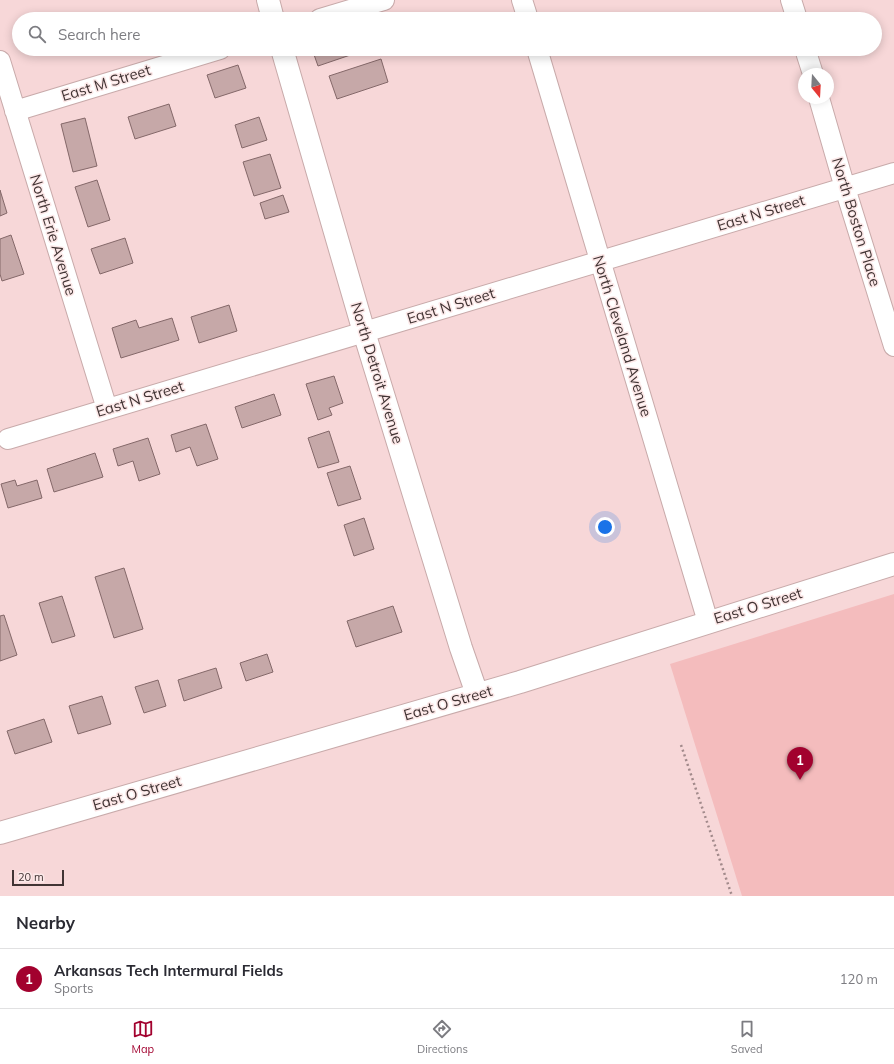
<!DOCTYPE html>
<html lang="en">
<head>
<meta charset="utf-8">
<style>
	:root { --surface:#fff; --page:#f2f2f3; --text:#2b2b33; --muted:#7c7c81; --line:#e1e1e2; --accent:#a2012e }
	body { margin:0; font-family:Mulish,sans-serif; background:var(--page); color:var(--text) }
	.compass { position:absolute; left:798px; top:68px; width:36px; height:36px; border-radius:50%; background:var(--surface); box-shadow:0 2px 10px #0003; rotate:162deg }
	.scale { position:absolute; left:12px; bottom:10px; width:52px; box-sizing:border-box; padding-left:4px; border:2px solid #413434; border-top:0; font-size:11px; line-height:14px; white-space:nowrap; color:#413434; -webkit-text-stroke:3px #fce8e8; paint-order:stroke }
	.you { position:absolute; left:605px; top:527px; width:14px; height:14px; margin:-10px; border:3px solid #fff; border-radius:50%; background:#1a73e8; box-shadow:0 0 0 6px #1a73e833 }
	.badge { display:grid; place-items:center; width:26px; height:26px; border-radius:50%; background:var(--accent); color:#fff; font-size:13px; font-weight:700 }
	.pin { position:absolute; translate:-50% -33px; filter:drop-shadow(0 1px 2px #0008) }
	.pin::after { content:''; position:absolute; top:21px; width:14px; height:12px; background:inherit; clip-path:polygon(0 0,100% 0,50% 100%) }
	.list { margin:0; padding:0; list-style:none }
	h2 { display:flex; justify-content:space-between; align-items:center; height:52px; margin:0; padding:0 16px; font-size:17px }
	h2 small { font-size:13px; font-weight:400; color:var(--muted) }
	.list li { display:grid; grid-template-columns:26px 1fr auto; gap:12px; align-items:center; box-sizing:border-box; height:60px; padding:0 16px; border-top:1px solid var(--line) }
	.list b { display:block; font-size:15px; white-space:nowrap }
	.list p { margin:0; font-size:13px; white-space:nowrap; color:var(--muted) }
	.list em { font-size:13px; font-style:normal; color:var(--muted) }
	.icon { flex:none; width:22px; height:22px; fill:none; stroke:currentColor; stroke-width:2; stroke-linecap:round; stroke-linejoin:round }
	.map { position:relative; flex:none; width:894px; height:896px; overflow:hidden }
	.search { position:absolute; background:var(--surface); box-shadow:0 2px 10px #0003; left:12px; right:12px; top:12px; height:44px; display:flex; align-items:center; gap:10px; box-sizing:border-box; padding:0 14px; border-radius:22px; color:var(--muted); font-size:15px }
	.sheet { height:112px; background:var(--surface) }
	nav { display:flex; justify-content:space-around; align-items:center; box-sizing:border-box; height:56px; border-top:1px solid var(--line); background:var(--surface); font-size:11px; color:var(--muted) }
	nav a { display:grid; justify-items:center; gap:2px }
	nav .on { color:var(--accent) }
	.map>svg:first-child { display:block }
	.green { fill:#f4bcbd }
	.building { fill:#c6a8a8; stroke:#846869 }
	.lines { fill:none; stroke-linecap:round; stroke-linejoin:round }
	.minor-casing { stroke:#c8aaaa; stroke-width:22 }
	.tertiary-casing { stroke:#c8aaaa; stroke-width:24 }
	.path { stroke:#a28a8b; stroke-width:2.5; stroke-dasharray:2 3; stroke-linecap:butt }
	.minor { stroke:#fff; stroke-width:20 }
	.tertiary { stroke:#fff; stroke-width:22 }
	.labels { text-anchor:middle; stroke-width:3; stroke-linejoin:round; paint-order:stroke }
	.street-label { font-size:15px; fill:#413434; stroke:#fce8e8 }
</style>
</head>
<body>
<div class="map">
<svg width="894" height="896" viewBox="0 0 894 896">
	<rect width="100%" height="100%" fill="#f7d7d8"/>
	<!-- green -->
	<path class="green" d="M894,594V896H742L670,664Z"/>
	<!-- building -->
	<path class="building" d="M312,49H368L318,66Z
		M381,59L388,82L337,99L329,76Z
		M238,65L246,88L215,98L207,75Z
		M169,104L176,126L135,139L128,117Z
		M259,117L267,140L242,148L235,125Z
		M85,118L97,166L73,172L61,124Z
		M270,154L281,188L254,196L243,162Z
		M97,180L110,220L88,227L75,187Z
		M0,190L7,213L0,216Z
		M283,195L289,212L265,219L260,203Z
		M11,235L24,274L2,281L0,274V239Z
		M125,238L133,263L100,274L91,249Z
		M229,305L237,331L199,343L191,317Z
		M172,318L179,340L121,358L112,328L136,320L139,328Z
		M334,376L343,403L329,408L332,415L318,420L306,384Z
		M274,394L281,415L242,428L235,407Z
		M206,424L218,459L197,466L190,447L176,452L171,435Z
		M329,431L339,462L318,468L308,438Z
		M148,438L160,474L139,481L133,461L118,466L113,449Z
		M95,453L103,477L54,492L47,469Z
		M350,466L361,499L338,506L327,473Z
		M15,480L17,486L37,480L42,498L8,508L1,484Z
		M364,518L374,549L354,556L344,525Z
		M124,568L143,629L114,638L95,577Z
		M62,596L75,636L52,643L39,603Z
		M393,606L402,632L356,647L347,621Z
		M4,615L17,655L0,661V616Z
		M267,654L273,672L246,681L240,663Z
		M216,668L222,688L184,701L178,680Z
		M158,680L166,706L144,713L135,687Z
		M102,696L111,724L78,734L69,706Z
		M44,719L52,742L15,754L7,731Z"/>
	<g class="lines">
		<!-- minor casing -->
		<g class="minor-casing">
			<path id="minor" d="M522,0L528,19
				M791,0L797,19
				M320,19L384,0
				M537,49L708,622
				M805,49L813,74
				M0,61L107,409
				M819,98L845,188L894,346
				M15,111L220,49
				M8,439L894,173"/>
		</g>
		<!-- tertiary casing -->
		<g class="tertiary-casing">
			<path id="tertiary" d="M268,0L273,19
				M282,49L364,332L461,648L477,694
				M0,833L520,682L894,564"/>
		</g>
		<!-- path -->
		<path class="path" d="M681,745L732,896"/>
		<!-- minor -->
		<use href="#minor" class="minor"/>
		<!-- tertiary -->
		<use href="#tertiary" class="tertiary"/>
	</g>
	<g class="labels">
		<!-- street labels -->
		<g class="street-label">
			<text transform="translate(106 83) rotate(-17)" y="5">East M Street</text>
			<text transform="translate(761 213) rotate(-17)" y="5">East N Street</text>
			<text transform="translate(856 222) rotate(73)" y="5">North Boston Place</text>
			<text transform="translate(53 235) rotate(73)" y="5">North Erie Avenue</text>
			<text transform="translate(451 306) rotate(-17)" y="5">East N Street</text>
			<text transform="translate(622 336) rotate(73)" y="5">North Cleveland Avenue</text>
			<text transform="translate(377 373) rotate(73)" y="5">North Detroit Avenue</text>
			<text transform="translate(140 399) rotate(-17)" y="5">East N Street</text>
			<text transform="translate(758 606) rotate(-17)" y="5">East O Street</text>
			<text transform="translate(448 703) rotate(-16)" y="5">East O Street</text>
			<text transform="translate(137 793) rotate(-16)" y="5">East O Street</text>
		</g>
	</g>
</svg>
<svg class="compass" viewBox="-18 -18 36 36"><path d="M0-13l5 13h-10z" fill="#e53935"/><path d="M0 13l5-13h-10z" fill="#7c7c81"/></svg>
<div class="scale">20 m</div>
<div class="you"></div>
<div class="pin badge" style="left:800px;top:780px">1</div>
<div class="search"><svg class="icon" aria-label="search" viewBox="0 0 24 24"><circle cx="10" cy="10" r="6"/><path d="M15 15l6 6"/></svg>Search here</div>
</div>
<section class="sheet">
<h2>Nearby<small></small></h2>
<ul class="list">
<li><span class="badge">1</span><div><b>Arkansas Tech Intermural Fields</b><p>Sports</p></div><em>120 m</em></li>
</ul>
</section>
<nav>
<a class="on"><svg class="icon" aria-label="map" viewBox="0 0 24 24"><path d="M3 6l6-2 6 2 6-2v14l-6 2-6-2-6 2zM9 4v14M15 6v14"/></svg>Map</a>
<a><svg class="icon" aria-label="directions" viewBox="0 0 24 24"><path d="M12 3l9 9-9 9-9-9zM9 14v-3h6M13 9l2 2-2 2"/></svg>Directions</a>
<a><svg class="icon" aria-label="saved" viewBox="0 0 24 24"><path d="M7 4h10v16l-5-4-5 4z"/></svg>Saved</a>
</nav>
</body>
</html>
